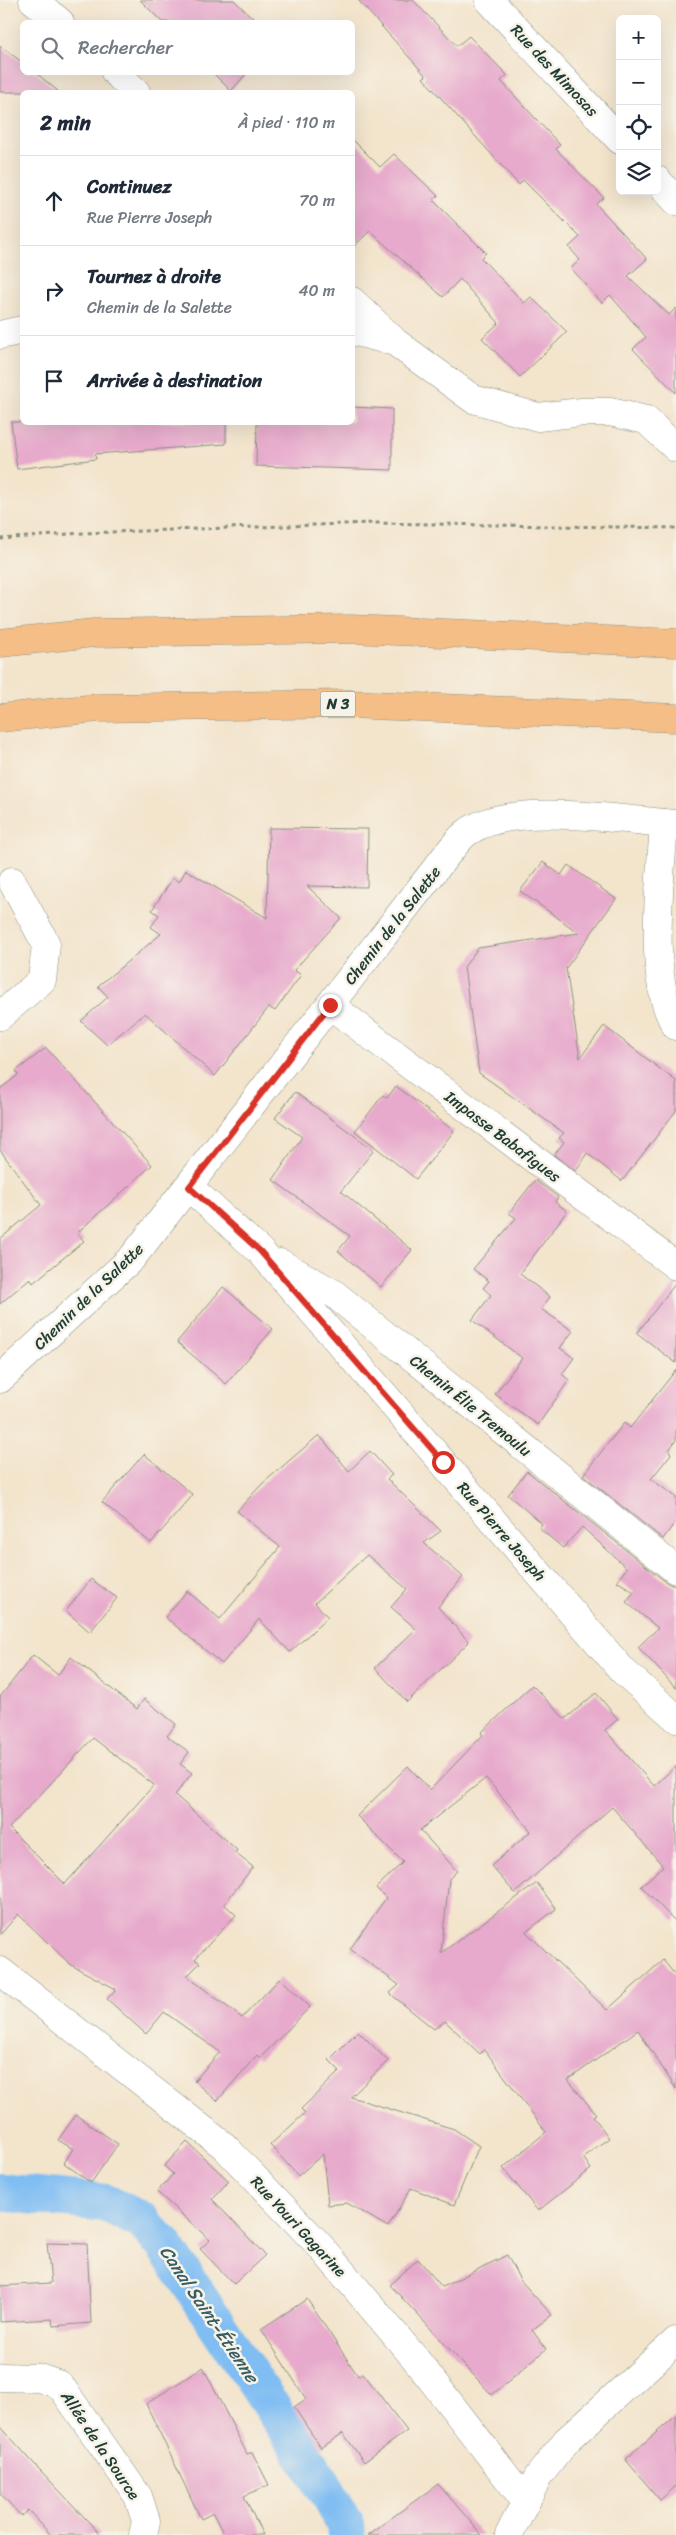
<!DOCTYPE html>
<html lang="fr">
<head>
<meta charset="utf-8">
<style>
	:root { --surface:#fff; --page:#f2f2f3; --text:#1f2937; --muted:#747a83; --line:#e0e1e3 }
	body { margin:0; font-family:Sriracha,sans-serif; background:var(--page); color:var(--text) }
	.controls { position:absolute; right:15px; top:15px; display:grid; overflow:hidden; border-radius:8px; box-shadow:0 5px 20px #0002 }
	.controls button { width:45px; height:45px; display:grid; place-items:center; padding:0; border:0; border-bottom:1px solid var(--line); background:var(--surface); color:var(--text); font:25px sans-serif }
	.stop { position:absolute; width:15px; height:15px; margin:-11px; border:4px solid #d93025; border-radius:50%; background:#fff }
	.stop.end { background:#d93025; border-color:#fff; box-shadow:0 1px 5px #0008 }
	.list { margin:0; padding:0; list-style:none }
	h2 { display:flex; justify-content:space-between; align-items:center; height:65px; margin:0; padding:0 20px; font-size:21px }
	h2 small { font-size:16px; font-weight:400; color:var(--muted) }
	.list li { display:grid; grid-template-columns:32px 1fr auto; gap:15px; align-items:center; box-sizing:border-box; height:90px; padding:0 20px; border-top:1px solid var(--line) }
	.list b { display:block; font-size:19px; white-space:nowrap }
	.list p { margin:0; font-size:16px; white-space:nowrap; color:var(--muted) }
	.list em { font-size:16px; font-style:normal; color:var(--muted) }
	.icon { flex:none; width:28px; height:28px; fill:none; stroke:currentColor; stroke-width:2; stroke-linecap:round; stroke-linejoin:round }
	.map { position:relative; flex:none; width:676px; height:2535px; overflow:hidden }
	.search { position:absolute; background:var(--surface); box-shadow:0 5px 20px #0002; left:20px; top:20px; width:335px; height:55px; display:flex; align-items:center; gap:12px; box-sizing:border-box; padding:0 18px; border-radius:8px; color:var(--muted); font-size:19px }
	.panel { position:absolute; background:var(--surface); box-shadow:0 5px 20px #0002; left:20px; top:90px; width:335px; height:335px; border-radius:8px }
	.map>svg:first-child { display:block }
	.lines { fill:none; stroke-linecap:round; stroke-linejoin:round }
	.canal { stroke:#7fbdf3; stroke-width:38 }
	.building { fill:#e7aacc; fill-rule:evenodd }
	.minor-casing { stroke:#899080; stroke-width:29 }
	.tertiary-casing { stroke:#899080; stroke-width:29 }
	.trunk-casing { stroke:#899080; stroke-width:29 }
	.path { stroke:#899080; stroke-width:3; stroke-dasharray:4 4; stroke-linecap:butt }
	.minor { stroke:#fff; stroke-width:28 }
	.tertiary { stroke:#fff; stroke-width:28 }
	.trunk { stroke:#f6be87; stroke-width:28 }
	.route { stroke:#d93025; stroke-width:6 }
	.labels { text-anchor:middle; stroke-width:5; stroke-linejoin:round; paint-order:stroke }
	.shield { fill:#f7f3e8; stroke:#60746a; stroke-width:1 }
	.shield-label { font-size:15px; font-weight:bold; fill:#1f3d34 }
	.street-label { font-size:16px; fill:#1f3d34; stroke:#f7f3e8 }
	.water-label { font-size:18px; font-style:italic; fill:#375d64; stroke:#f7f3e8 }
</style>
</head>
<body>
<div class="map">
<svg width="676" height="2535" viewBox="0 0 676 2535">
	<rect width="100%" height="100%" fill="#f7f3e8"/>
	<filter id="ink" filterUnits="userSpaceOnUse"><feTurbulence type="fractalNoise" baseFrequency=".02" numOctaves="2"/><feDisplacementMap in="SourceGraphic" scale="10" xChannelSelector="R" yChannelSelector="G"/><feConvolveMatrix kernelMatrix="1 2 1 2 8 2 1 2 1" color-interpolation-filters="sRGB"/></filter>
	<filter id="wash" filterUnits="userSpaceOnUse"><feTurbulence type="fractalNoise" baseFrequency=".0096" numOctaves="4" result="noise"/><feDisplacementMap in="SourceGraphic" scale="20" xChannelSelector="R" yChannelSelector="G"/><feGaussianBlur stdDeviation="1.12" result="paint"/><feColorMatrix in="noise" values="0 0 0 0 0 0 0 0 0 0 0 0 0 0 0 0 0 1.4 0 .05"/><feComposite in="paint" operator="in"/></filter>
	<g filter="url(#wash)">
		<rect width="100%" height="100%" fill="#f3e4cc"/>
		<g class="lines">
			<!-- canal -->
			<path class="canal" d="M0,2192L106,2203L142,2221L164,2245L324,2486L346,2525L347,2535"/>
		</g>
		<g id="blocks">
			<!-- building -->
			<path class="building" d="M140,0H234L257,22H162Z
				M358,0H413L457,46L469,36L507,75L501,81L560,145L556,149L604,198L596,204L647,259L628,276L669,315L676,308V393L633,349L646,337L610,295L602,303L571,268L580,260L569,247L580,237L523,180L519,185L423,78L426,76Z
				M0,46L22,62V72H35L59,92H0Z
				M212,72H248L231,91Z
				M352,139L380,167L394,154L438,196L433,200L486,253L481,258L524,303L531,297L567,332L520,377L482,338L499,323L460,279L443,297L370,231L352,248Z
				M352,407L392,409V470L256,466L257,422H352Z
				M11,422H226V444L95,454L96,459L17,469Z
				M269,828L368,829L367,887L307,886L341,918L294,970L301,975L275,1011L269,1007L215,1076L145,1013L107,1045L81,1021L108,997L98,986L161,934L151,927L159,915L152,910L173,878L179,882L186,870L267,918Z
				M543,862L561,875L568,865L616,899L566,968L580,1058L604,1026L676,1081V1111L622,1181L587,1153L576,1171L554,1155L564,1142L559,1138L564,1133L479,1073L464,967L478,948L579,933L520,891Z
				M46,1048L152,1165L77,1233L84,1241L33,1283L30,1278L0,1304V1239L41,1205L0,1150V1089L18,1075L16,1071Z
				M396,1086L454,1131L416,1179L355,1131L383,1095L387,1098Z
				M295,1092L374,1150L341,1191L412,1250L381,1287L338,1251L350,1236L273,1180L302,1137L275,1118Z
				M535,1180L558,1197L555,1202L567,1211L520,1274L550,1297L541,1309L573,1331L560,1348L574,1358L562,1374L569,1380L538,1425L495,1394L522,1358L472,1320L491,1295L483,1288L489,1281L473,1269L516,1218L509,1213Z
				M676,1283V1363L637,1333Z
				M223,1287L273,1329L226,1384L177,1342Z
				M676,1370V1440L669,1450L671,1454L651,1479L676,1497V1521L663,1539L583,1475L624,1423L630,1428Z
				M319,1435L349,1471L370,1451L392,1475L387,1479L441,1531L424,1543L463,1577L438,1607L469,1642L407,1702L375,1668L416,1629L391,1607L407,1589L367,1555L315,1603L328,1617L290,1652L259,1619L222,1664L165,1617L187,1591L220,1619L280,1547L237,1511L262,1484Z
				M144,1454L193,1495L151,1543L102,1502Z
				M527,1471L666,1582L676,1587V1688L638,1647L658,1628L626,1602L634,1592L617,1581L627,1568L582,1527L563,1548L539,1528L542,1524L508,1495Z
				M91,1579L117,1598L90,1632L66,1611Z
				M33,1655L58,1675L71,1657L137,1709L144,1699L176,1724L167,1736L189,1752L180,1764L192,1773L175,1795L237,1850L235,1853L253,1867L224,1904L236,1915L195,1959L200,1963L187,1976L242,2018L280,1978L310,2007L260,2058L257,2055L217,2101L194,2081L220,2052L164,2012L146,2034L107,1999L116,1989L71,1965L18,1914L0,1935V1697ZM93,1738L154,1785L65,1884L9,1828Z
				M532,1685L565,1719L596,1693L618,1719L605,1730L654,1786L676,1766V1922L641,1886L663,1866L612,1807L515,1893L491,1866L531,1831L486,1778L420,1830L457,1871L449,1879L441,1953L537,1883L556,1909L526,1932L607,2010L663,1960L676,1976V2089L638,2030L568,2080L596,2114L593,2116L609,2138L583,2157L591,2169L538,2211L503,2168L546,2132L484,2049L480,2054L445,2021L434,2029L393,1996L390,1993L399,1985L350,1949L386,1898L376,1888L403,1862L357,1816L408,1766L430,1790L483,1735L481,1733Z
				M358,2031L388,2061L351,2097L454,2129L479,2146L454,2205L411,2188L388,2227L347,2203L328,2205L323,2154L298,2176L270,2145L305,2113L301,2109L340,2071L329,2060Z
				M76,2115L118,2144L91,2183L64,2163L73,2149L58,2140Z
				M187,2142L229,2181L212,2199L265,2255L234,2284L200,2249L210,2240L157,2192L173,2174L164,2166Z
				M47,2243L87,2244L91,2323L53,2326L52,2319L0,2322V2286L51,2283Z
				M507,2255L520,2280L552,2315L532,2330L546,2349L492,2395L390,2285L418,2259L442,2287Z
				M307,2299L358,2376L363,2373L407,2431L364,2462L343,2433L321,2448L294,2407L306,2399L261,2329Z
				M203,2367L247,2454L252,2452L269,2485L244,2496L263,2535H224L213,2513L201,2519L146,2404Z
				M676,2416V2486L660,2500L625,2459Z
				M0,2426L38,2468L101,2535H51L28,2510L21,2516L0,2493Z
				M438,2484L482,2535H368Z"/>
		</g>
	</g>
	<g filter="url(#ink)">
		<use href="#blocks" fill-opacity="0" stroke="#899080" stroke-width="1"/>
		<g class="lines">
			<!-- minor casing -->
			<g class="minor-casing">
				<path id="minor" d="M33,0L60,22
					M489,0L620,140
					M115,72L136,92
					M657,180L676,201
					M352,301L393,340
					M352,331L395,342L473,399L538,417L582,412H610L646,420L676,448
					M0,335L22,330
					M664,823C661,878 646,979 676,1026
					M330,1005L676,1266
					M0,1016L42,980L46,944L12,881
					M189,1187L260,1251L623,1671L676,1718
					M280,1263L333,1293L676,1570
					M0,1971L224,2146L320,2246L414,2357L526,2502
					M0,2377L39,2378L60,2385L138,2496L146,2521L143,2535"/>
			</g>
			<!-- tertiary casing -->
			<g class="tertiary-casing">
				<path id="tertiary" d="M0,1379L132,1258L448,853C454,846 461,836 469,831C514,801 623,820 676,824
					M509,2535L538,2477L567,2440L676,2341"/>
			</g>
			<!-- trunk casing -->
			<g class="trunk-casing">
				<path id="trunk" d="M0,643L94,633L350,629L676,643
					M0,718L98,708L349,704L676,718"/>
			</g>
			<!-- path -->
			<path class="path" d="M0,539L83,533L373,523L676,528"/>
			<!-- minor -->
			<use href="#minor" class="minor"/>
			<!-- tertiary -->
			<use href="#tertiary" class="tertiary"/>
			<!-- trunk -->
			<use href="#trunk" class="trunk"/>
		</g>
	</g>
	<g class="lines" filter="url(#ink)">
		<!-- route -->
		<path class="route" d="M330,1005L189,1187L260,1251L443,1462"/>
	</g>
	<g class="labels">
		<!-- shield labels -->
		<rect class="shield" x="320.5" y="691.5" width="35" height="25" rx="4"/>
		<g class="shield-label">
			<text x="338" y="709">N 3</text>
		</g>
		<!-- street labels -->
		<g class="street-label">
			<text transform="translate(555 70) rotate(47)" y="6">Rue des Mimosas</text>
			<text transform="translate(392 925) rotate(-52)" y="6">Chemin de la Salette</text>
			<text transform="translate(503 1136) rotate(37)" y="6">Impasse Babafigues</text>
			<text transform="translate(88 1296) rotate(-44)" y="6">Chemin de la Salette</text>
			<text transform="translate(471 1405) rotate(39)" y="6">Chemin Élie Tremoulu</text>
			<text transform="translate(502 1531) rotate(49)" y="6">Rue Pierre Joseph</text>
			<text transform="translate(299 2226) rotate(47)" y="6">Rue Youri Gagarine</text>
			<text transform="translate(101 2445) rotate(56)" y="6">Allée de la Source</text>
		</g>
		<!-- water labels -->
		<g class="water-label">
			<text transform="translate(209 2314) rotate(56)" y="6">Canal Saint-Étienne</text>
		</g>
	</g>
</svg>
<div class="controls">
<button>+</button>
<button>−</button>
<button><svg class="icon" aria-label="locate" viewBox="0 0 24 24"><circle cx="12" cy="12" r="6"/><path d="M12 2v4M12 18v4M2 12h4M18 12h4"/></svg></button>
<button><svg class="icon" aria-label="layers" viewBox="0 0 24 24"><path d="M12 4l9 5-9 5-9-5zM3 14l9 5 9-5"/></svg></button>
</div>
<div class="stop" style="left:443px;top:1462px"></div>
<div class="stop end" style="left:330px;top:1005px"></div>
<div class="search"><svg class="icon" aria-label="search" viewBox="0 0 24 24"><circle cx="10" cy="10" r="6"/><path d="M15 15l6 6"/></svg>Rechercher</div>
<section class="panel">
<h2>2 min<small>À pied · 110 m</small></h2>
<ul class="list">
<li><svg class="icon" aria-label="ahead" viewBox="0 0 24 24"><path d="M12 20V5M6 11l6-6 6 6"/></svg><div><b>Continuez</b><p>Rue Pierre Joseph</p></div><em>70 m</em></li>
<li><svg class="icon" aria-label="right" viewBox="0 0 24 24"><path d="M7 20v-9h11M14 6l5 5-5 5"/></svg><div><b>Tournez à droite</b><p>Chemin de la Salette</p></div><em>40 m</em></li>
<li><svg class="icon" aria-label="arrive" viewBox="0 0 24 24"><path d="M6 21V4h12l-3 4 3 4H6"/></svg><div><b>Arrivée à destination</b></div></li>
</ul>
</section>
</div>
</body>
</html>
